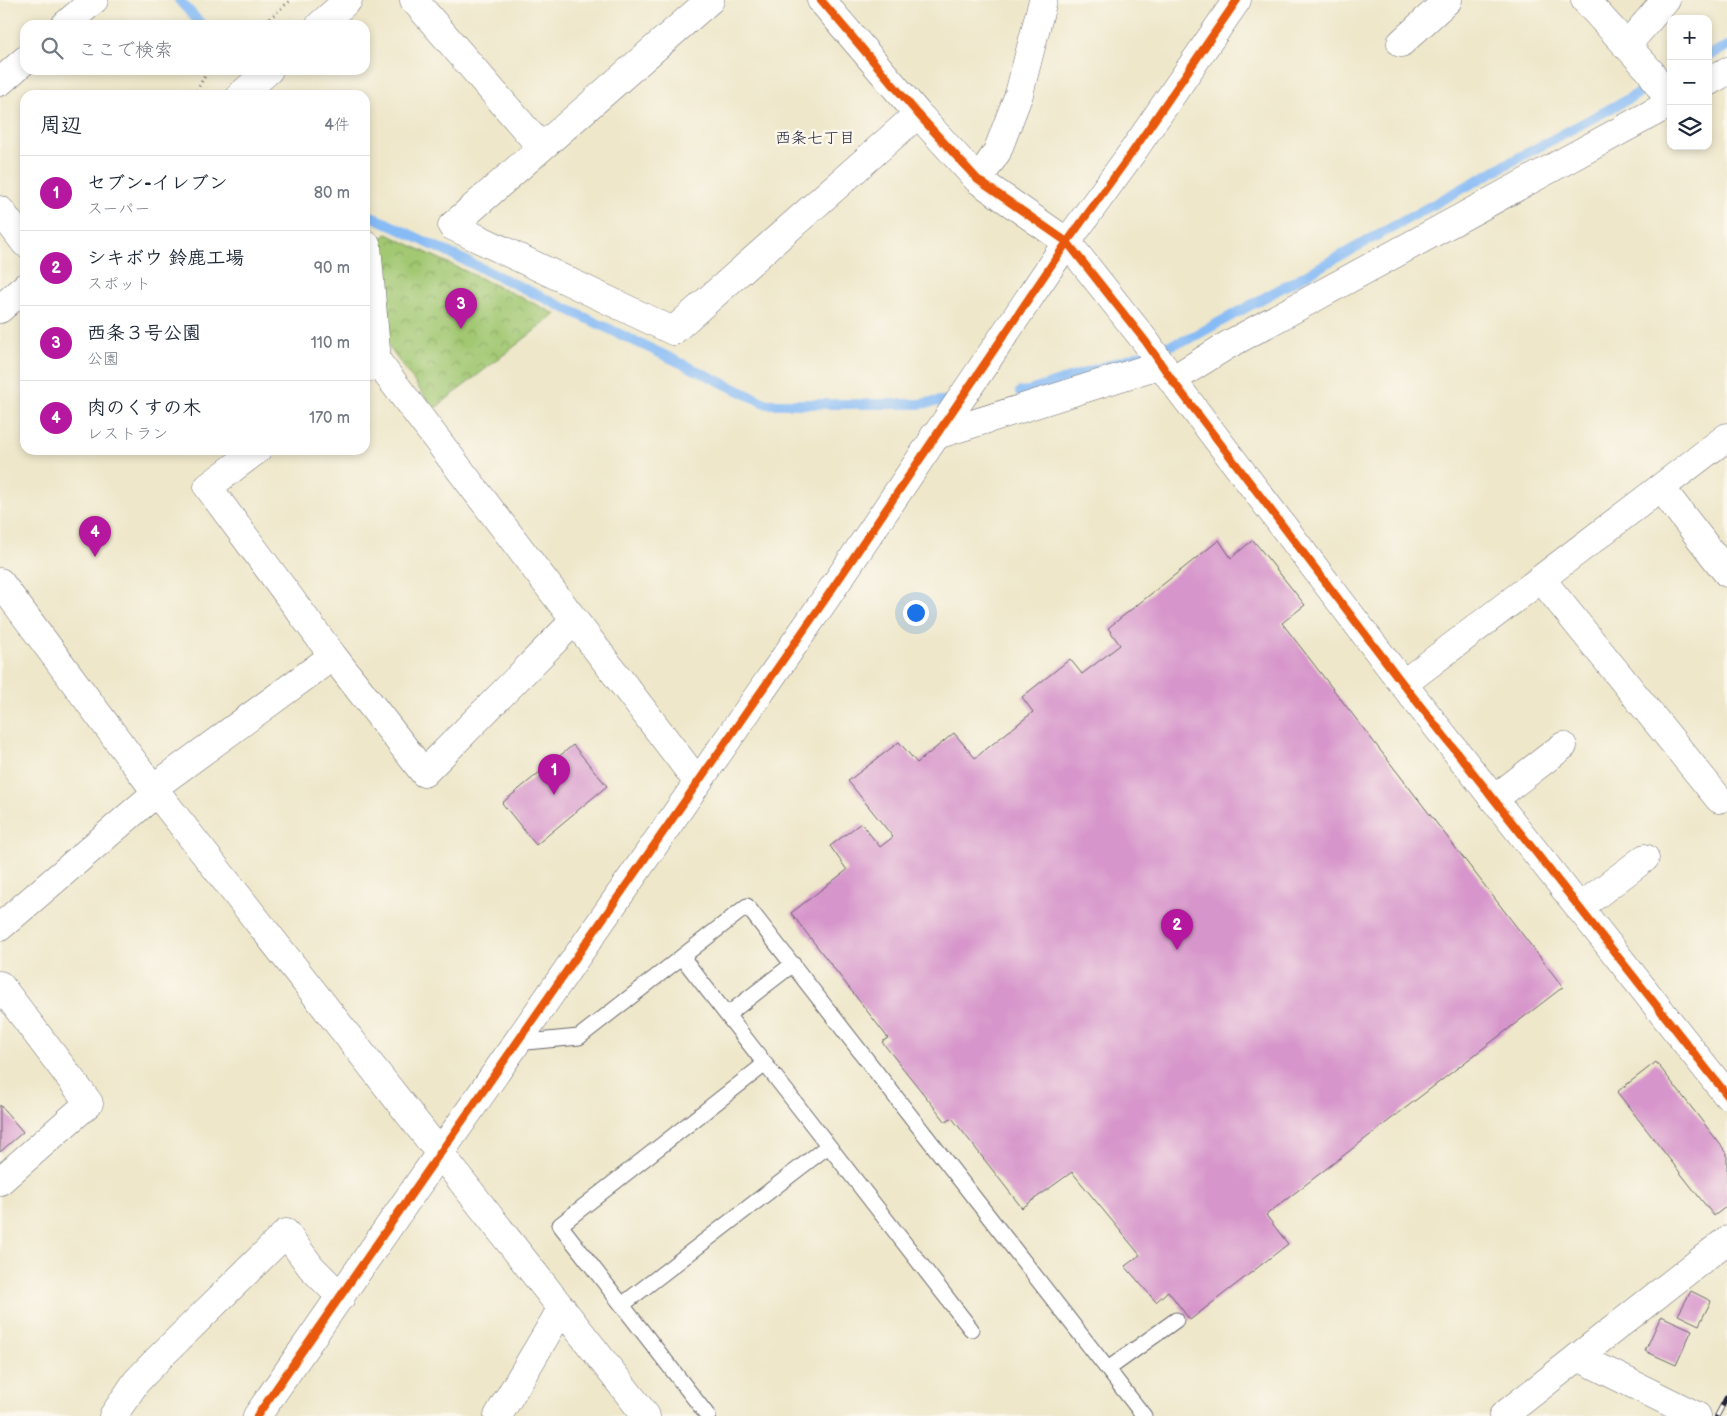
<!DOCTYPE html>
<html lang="ja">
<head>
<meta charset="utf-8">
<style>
	:root { --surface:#fff; --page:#f6f6f7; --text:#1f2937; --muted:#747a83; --line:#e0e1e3; --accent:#b5179e }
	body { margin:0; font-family:"Balsamiq Sans","Klee One",sans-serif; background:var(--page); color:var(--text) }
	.controls { position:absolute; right:15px; top:15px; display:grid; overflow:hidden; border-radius:10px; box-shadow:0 2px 8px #0003 }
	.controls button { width:45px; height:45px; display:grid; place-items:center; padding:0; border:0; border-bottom:1px solid var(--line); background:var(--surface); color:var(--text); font:25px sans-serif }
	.you { position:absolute; left:915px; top:612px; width:18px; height:18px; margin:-12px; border:4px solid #fff; border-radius:50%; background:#1a73e8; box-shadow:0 0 0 8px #1a73e833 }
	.badge { display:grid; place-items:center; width:32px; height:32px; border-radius:50%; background:var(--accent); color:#fff; font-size:16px; font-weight:700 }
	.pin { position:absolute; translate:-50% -41px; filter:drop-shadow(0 1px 2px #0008) }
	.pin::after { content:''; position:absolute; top:26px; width:18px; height:15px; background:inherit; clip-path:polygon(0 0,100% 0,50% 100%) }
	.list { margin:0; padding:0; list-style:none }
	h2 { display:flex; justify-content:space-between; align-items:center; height:65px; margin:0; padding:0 20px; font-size:21px }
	h2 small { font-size:16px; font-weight:400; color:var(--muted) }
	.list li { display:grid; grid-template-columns:32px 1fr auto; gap:15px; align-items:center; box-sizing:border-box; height:75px; padding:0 20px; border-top:1px solid var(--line) }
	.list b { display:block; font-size:19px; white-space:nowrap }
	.list p { margin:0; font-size:16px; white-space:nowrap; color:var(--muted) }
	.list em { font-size:16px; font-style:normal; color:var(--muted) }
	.icon { flex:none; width:28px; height:28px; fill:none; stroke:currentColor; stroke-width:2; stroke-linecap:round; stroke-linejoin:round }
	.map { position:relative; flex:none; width:1727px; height:1416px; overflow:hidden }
	.search { position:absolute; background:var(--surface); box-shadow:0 2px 8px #0003; left:20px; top:20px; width:350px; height:55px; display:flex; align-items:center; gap:12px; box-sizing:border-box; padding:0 18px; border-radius:15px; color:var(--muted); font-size:19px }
	.panel { position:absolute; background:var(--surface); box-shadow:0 2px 8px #0003; left:20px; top:90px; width:350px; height:365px; border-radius:15px }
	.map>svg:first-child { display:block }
	.park { fill:url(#park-crowns); stroke:#627556 }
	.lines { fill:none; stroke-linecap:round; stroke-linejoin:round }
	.stream { stroke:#87bbf5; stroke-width:10 }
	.building { fill:#d796cb }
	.lane-casing { stroke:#69676d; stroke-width:17 }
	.street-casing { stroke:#69676d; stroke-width:29 }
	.secondary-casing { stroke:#69676d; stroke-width:29 }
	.path { stroke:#69676d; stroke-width:3; stroke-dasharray:1 4; stroke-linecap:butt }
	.lane { stroke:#fff; stroke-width:15 }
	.street { stroke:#fff; stroke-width:28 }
	.secondary { stroke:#fff; stroke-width:28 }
	.rail-casing { stroke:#22223b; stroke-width:5.5 }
	.rail { stroke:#fbf7ec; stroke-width:4; stroke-dasharray:11; stroke-linecap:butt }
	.cycleway-casing { stroke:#fbf7ec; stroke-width:11 }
	.cycleway { stroke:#e8590c; stroke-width:8 }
	.labels { text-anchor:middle; stroke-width:5; stroke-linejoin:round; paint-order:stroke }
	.neighbourhood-label { font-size:16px; fill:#22223b; stroke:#fbf7ec }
</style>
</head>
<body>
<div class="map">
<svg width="1727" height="1416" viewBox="0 0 1727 1416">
	<defs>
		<pattern id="park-crowns" width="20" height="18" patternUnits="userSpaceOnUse" patternTransform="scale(1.25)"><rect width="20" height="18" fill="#a2c872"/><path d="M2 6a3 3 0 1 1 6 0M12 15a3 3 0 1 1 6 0" fill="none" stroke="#84a25f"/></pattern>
	</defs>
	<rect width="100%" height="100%" fill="#fbf7ec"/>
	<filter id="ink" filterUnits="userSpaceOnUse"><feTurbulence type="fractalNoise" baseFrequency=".02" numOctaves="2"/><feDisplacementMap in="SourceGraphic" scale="10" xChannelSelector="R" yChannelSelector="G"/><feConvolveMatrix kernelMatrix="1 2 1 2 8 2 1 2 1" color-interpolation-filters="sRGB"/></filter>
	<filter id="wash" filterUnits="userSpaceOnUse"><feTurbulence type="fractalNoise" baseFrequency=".0096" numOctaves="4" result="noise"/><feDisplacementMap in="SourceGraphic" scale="20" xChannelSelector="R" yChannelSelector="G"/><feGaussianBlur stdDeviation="1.12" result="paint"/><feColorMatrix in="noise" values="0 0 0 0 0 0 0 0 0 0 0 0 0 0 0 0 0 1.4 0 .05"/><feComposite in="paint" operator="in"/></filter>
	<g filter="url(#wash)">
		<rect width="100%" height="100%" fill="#eee7ca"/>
		<!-- park -->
		<path class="park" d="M387,234L556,314L434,409L386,343L376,242Z"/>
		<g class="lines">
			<!-- stream -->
			<path class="stream" d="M179,0L202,25
				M1708,56L1727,46
				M365,213L767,404H919L949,400
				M1020,392L1029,391L1189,339L1507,164L1671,76"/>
		</g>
		<g id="blocks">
			<!-- building -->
			<path class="building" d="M1219,540L1231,558L1253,540L1305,605L1282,623L1563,987L1266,1215L1288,1244L1190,1320L1168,1291L1156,1302L1125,1266L1140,1255L1072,1172L1022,1208L952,1118L946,1122L882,1042L888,1038L791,913L847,870L830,846L861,823L880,847L893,837L848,781L899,742L917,763L954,733L975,758L1033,712L1022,697L1070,659L1082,674L1120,645L1108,628Z
				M573,745L607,786L536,845L502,803Z
				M1656,1062L1727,1153V1206L1714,1216L1617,1092Z
				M0,1105L23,1132L0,1152Z
				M1691,1291L1711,1301L1699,1325L1678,1315Z
				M1661,1316L1692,1330L1676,1365L1645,1351Z"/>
		</g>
	</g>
	<g filter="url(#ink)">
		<use href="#blocks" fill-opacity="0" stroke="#69676d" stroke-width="1"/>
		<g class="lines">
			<!-- lane casing -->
			<g class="lane-casing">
				<path id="lane" d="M682,957L971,1329
					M727,1015L793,964
					M516,1043L579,1037L747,906L1144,1416
					M622,1305L828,1146
					M1108,1369L1176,1320
					M708,1416L560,1225L765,1064"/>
			</g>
			<!-- street casing -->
			<g class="street-casing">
				<path id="street" d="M414,0L541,147
					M710,0L452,226L673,331L918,114
					M821,0L918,114L978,180L1067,242L1146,342L1172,380L1403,684L1727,1095
					M1585,0L1650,71L1670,103
					M65,25L94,0
					M320,25L348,0
					M1401,43L1448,0
					M1626,46L1666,0
					M0,82L25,60
					M1708,82L1727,71
					M241,95L269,70
					M978,180L997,152L1019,94L1043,0
					M0,210L25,243
					M365,244L367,246L377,361
					M0,309L25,287
					M365,369L377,361L697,781
					M1172,380L1226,346L1671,103
					M934,436L1162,364
					M1661,488L1727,573
					M1542,580L1719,799
					M333,656L424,773L574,621
					M1403,684L1727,437
					M153,788L333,656L208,487L257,450
					M1494,799L1563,746
					M1579,908L1645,858
					M0,985L89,1103L0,1181
					M439,1152L646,1416
					M113,1416L136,1382L158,1359L286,1233L311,1267L341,1297
					M498,1416L562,1308
					M1697,1416L1578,1357L1727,1240"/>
			</g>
			<!-- secondary casing -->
			<g class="secondary-casing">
				<path id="secondary" d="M0,582L153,788L439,1152
					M0,927L157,792
					M257,1416L824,601L1067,242L1131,154L1237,0
					M1503,1416L1578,1357"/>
			</g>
			<!-- path -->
			<path class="path" d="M262,25L291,0
				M194,95L206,74L211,70"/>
			<!-- lane -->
			<use href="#lane" class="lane"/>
			<!-- street -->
			<use href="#street" class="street"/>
			<!-- secondary -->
			<use href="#secondary" class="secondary"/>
			<!-- rail casing -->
			<g class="rail-casing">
				<path id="rail" d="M1717,1416L1727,1397"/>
			</g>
			<!-- rail -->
			<use href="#rail" class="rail"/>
			<!-- cycleway casing -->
			<g class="cycleway-casing">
				<path id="cycleway" d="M821,0L918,114L978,180L1067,242L1146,342L1172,380L1403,684L1727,1095
					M257,1416L824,601L1067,242L1131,154L1237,0"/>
			</g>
			<!-- cycleway -->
			<use href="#cycleway" class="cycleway"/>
		</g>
	</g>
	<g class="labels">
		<!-- neighbourhood labels -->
		<g class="neighbourhood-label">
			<text x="815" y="143">西条七丁目</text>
		</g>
	</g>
</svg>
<div class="controls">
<button>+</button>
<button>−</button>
<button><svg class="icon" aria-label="layers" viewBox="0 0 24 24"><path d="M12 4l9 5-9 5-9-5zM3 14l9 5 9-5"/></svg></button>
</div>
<div class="you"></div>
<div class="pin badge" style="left:554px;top:795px">1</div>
<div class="pin badge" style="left:1177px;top:950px">2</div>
<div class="pin badge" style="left:461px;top:329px">3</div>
<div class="pin badge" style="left:95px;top:557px">4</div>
<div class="search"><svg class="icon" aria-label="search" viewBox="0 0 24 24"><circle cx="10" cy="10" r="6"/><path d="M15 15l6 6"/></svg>ここで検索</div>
<section class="panel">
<h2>周辺<small>4件</small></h2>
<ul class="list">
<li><span class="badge">1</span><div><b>セブン-イレブン</b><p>スーパー</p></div><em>80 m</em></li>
<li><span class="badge">2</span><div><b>シキボウ 鈴鹿工場</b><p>スポット</p></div><em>90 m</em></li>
<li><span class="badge">3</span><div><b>西条３号公園</b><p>公園</p></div><em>110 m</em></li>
<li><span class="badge">4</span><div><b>肉のくすの木</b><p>レストラン</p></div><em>170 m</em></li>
</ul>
</section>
</div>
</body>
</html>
